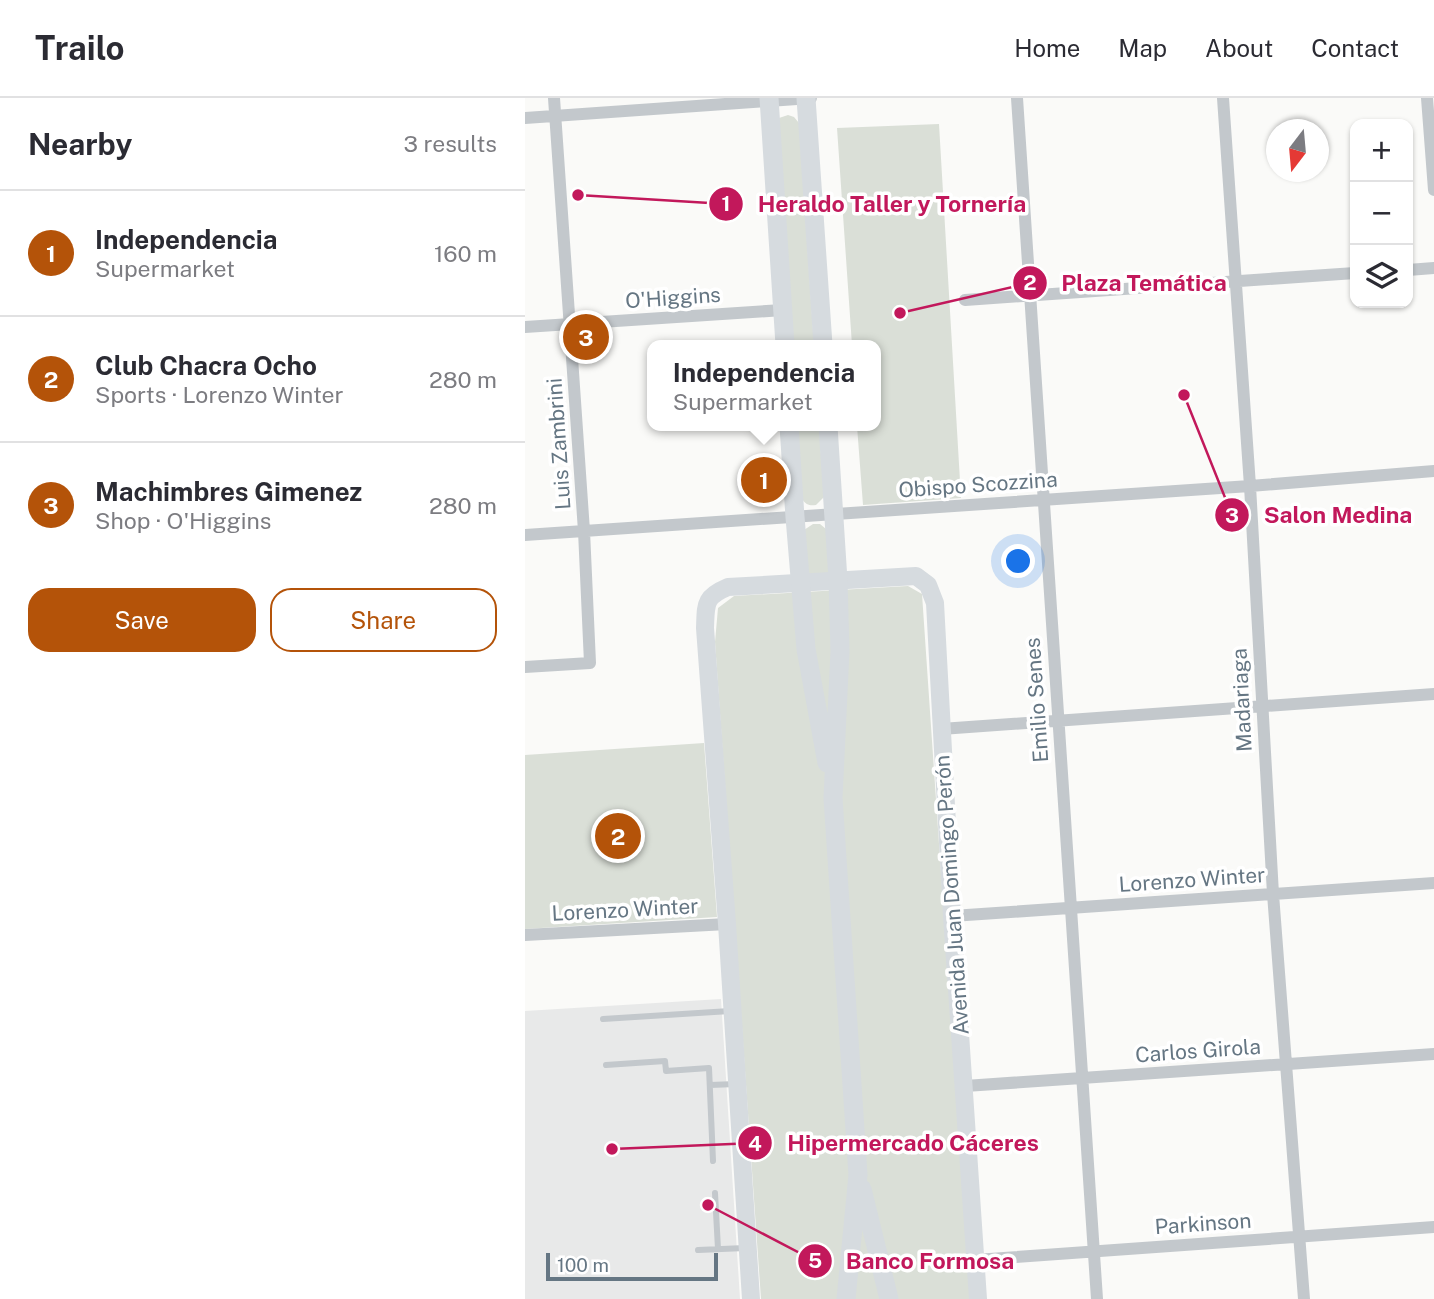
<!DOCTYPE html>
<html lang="en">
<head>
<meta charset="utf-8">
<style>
	:root { --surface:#fff; --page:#f2f2f3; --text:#2b2b33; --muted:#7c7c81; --line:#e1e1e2; --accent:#b45309 }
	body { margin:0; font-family:"Public Sans",sans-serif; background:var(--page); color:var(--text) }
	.controls { position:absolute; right:21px; top:21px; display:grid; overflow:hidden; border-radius:14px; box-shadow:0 2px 5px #0004 }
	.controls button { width:63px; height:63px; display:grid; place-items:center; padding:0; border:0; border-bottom:2px solid var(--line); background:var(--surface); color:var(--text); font:35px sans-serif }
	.compass { position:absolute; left:741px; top:21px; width:63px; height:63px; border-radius:50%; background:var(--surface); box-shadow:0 2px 5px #0004; rotate:196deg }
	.scale { position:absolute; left:21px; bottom:18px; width:172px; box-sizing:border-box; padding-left:7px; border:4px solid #657683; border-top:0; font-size:19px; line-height:24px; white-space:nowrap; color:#657683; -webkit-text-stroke:5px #fff; paint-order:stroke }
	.you { position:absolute; left:494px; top:464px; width:24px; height:24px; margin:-18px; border:5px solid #fff; border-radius:50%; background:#1a73e8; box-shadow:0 0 0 10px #1a73e833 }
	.badge { display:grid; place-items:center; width:46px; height:46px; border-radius:50%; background:var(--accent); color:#fff; font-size:23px; font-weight:700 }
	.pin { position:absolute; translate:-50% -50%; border:4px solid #fff; box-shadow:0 2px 7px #0006 }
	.popup { position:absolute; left:122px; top:242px; width:234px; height:91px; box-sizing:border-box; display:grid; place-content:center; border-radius:14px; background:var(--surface); filter:drop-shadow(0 2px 5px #0005); font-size:23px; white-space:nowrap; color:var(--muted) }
	.popup b { font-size:26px; color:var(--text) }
	.popup::after { content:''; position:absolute; left:50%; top:100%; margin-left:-14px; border:14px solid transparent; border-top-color:var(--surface) }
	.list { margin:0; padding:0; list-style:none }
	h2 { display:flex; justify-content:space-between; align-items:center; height:91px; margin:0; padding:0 28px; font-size:30px }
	h2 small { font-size:23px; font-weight:400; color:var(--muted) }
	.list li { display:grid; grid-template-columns:46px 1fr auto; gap:21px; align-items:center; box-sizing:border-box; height:126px; padding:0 28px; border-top:2px solid var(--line) }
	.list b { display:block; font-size:26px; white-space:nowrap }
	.list p { margin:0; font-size:23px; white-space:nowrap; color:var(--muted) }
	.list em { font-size:23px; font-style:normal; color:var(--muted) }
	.actions { display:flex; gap:14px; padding:21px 28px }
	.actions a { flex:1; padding:16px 0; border:2px solid var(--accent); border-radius:21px; text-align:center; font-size:24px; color:var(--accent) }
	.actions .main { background:var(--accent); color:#fff }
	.icon { flex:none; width:38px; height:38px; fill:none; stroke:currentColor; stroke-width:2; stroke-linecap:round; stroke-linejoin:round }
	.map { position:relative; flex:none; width:909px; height:1201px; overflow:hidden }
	header { display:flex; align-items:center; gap:42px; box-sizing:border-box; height:98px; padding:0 35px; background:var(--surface); border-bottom:2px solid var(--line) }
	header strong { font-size:33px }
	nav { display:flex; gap:38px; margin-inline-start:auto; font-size:24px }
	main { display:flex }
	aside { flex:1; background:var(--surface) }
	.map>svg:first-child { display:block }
	.built { fill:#e8e9e9 }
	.green { fill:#dadfd7 }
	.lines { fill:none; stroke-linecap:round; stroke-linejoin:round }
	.service { stroke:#c3c8cc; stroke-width:6 }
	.minor { stroke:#c3c8cc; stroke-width:12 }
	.secondary { stroke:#d6dbdf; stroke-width:18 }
	.primary { stroke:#d6dbdf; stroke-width:19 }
	.labels { text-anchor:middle; stroke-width:7; stroke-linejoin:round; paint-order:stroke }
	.street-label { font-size:21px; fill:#657683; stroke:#fff }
	.leader { fill:none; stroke:#c2185b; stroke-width:2.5 }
	.callout-dot { fill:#c2185b; stroke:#fff; stroke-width:2.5 }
	.mark-label { font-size:21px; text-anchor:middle; font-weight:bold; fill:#fff }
	.callout-label { font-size:23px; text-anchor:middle; font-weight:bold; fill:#c2185b; stroke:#fff; stroke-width:7; stroke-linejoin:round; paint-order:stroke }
</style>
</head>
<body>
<header>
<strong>Trailo</strong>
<nav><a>Home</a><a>Map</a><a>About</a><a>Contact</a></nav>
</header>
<main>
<aside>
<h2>Nearby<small>3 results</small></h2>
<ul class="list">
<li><span class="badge">1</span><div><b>Independencia</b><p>Supermarket</p></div><em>160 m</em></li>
<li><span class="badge">2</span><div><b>Club Chacra Ocho</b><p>Sports · Lorenzo Winter</p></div><em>280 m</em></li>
<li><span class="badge">3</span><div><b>Machimbres Gimenez</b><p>Shop · O'Higgins</p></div><em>280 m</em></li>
</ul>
<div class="actions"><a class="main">Save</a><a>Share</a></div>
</aside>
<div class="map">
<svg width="909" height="1201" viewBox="0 0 909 1201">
	<rect width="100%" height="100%" fill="#fafaf8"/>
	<!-- built -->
	<path class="built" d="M196,901L215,1201H0V913Z"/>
	<!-- green -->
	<path class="green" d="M263,17L269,19L274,25L289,247H266L254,20Z
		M414,26L436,400L338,407L332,328H351V247H327L312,30Z
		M271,328H294L299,399L291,407C285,408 281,407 277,401Z
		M288,426H295L301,431L304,476L283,478L279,432Z
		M383,488L397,496L445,1201H236L190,544L193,510L209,498Z
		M179,645L192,819L0,831V657Z"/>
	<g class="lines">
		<!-- service -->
		<path class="service" d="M78,921L205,913
			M81,967L140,963L141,973L184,970L188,1063
			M185,987L211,986
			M190,1095L193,1151
			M173,1152L220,1150"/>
		<!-- minor -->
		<path class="minor" d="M492,0L572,1201
			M698,0L725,388L748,796L779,1201
			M902,0L909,92
			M0,20L286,0
			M883,172L909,170
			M440,202L830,175
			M0,229L258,212
			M0,437L725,388L909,373
			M0,569L65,565L59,433L29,0
			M416,631L909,596
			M427,818L909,785
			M0,837L202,826
			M440,988L909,956
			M450,1162L909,1129"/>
		<!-- secondary -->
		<path class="secondary" d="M226,1201L202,826L180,530C181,506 179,499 203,489L391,478L403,487L410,505L427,818L453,1201"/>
		<!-- primary -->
		<path class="primary" d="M244,0L260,247
			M281,0L298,247
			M264,328L270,419L281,551L302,665
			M303,328L313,482L315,553L308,700L333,1077L321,1201
			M337,1091L364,1201"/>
	</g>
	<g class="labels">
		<!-- street labels -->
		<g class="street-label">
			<text transform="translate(148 200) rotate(-4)" y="7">O'Higgins</text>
			<text transform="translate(34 346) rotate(-94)" y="7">Luis Zambrini</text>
			<text transform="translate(453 387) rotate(-4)" y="7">Obispo Scozzina</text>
			<text transform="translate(512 602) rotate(-94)" y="7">Emilio Senes</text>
			<text transform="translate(717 602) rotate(-93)" y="7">Madariaga</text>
			<text transform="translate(667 782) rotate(-4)" y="7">Lorenzo Winter</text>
			<text transform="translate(427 797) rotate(-94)" y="7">Avenida Juan Domingo Perón</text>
			<text transform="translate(100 812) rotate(-3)" y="7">Lorenzo Winter</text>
			<text transform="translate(673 953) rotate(-4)" y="7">Carlos Girola</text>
			<text transform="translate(678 1126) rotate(-4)" y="7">Parkinson</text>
		</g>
	</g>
	<!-- callouts -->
	<path class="leader" d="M53 97L201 106M375 215L505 185M659 297L707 417M87 1051L230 1045M183 1107L290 1163"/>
	<g class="callout-dot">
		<circle cx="53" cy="97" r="7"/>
		<circle cx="375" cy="215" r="7"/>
		<circle cx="659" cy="297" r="7"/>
		<circle cx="87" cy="1051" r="7"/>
		<circle cx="183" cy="1107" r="7"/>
		<circle cx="201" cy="106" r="18"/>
		<circle cx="505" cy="185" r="18"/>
		<circle cx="707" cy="417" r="18"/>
		<circle cx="230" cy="1045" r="18"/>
		<circle cx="290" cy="1163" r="18"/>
	</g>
	<g class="mark-label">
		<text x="201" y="113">1</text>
		<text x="505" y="192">2</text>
		<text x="707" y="425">3</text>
		<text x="230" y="1053">4</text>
		<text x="290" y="1170">5</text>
	</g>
	<g class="callout-label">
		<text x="367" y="114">Heraldo Taller y Tornería</text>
		<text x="619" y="193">Plaza Temática</text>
		<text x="813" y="425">Salon Medina</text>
		<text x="388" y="1053">Hipermercado Cáceres</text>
		<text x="405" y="1171">Banco Formosa</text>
	</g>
</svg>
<div class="controls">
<button>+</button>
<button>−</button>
<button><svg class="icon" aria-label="layers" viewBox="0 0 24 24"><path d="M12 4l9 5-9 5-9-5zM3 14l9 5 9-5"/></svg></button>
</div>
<svg class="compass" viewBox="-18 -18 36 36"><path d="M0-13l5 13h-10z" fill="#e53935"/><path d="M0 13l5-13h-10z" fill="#7c7c81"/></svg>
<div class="scale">100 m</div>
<div class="you"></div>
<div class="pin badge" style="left:239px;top:382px">1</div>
<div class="popup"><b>Independencia</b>Supermarket</div>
<div class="pin badge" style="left:93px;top:738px">2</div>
<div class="pin badge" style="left:61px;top:239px">3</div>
</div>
</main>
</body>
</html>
